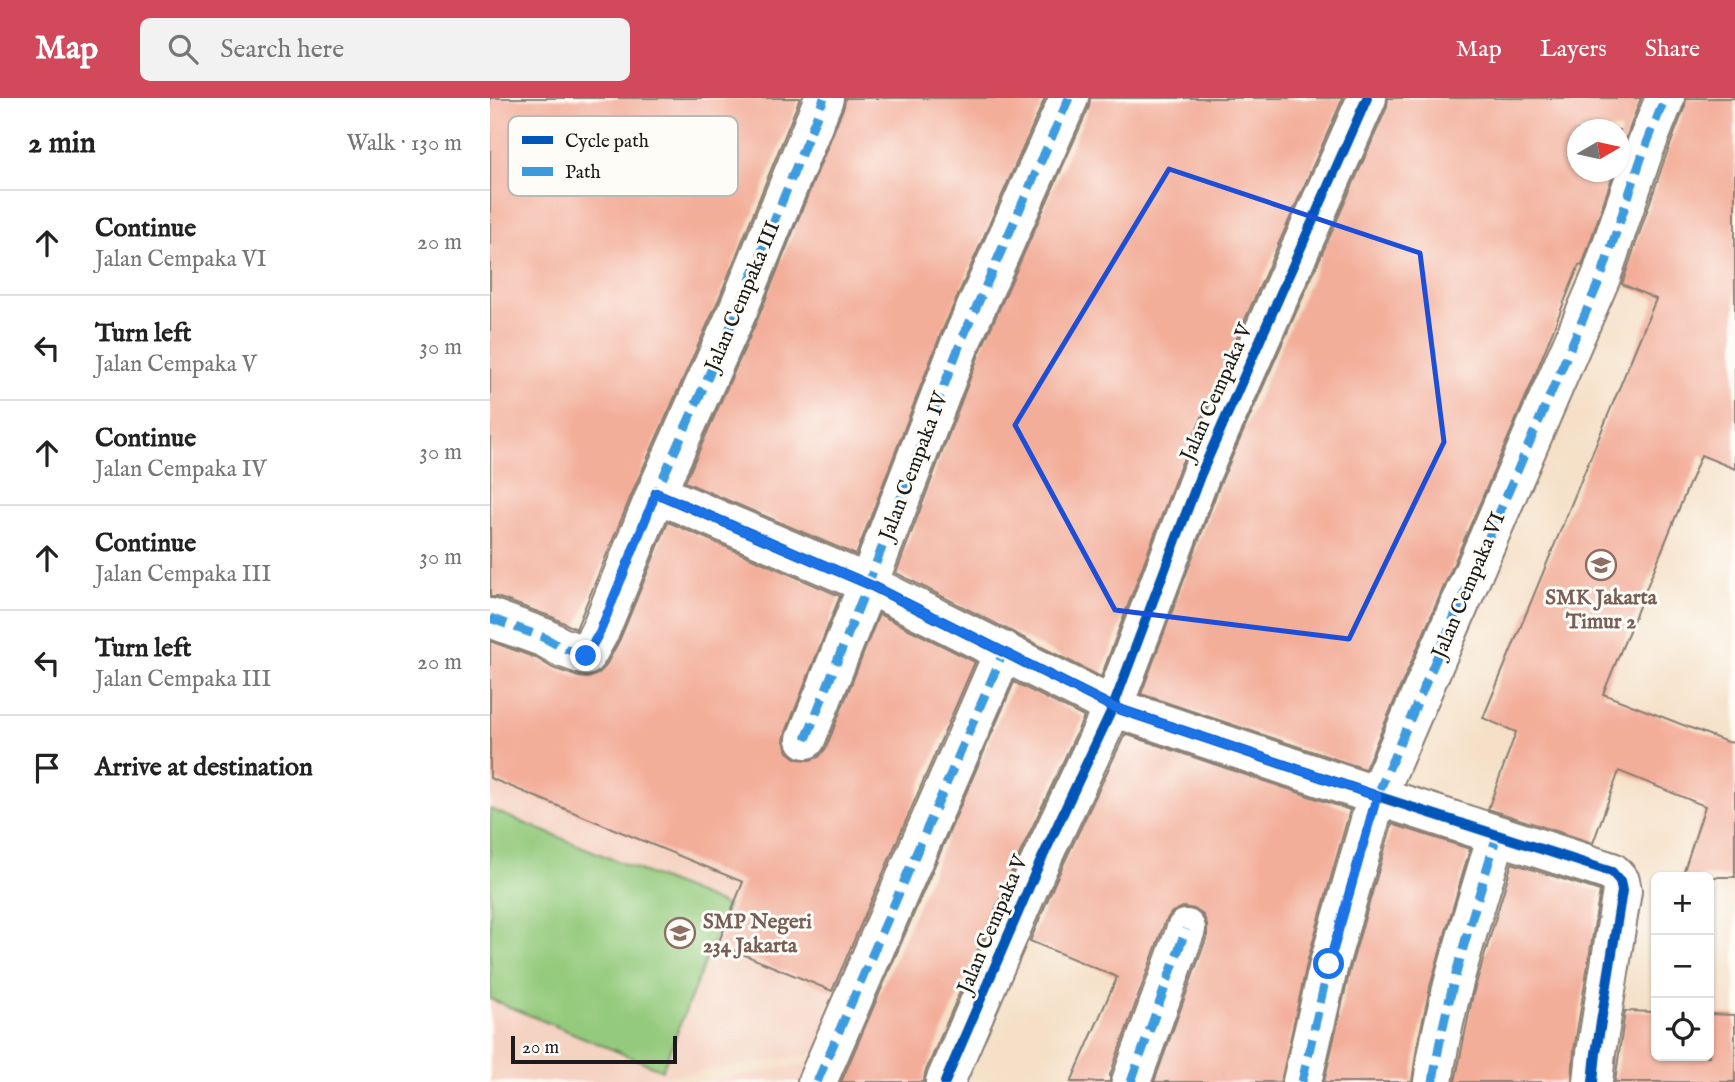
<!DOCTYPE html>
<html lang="en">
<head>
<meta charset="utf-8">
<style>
	:root { --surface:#fff; --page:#f2f2f2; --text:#222; --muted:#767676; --line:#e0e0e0; --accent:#d1495b }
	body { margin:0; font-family:"IM FELL English",serif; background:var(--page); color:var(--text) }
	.controls { position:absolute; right:21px; bottom:21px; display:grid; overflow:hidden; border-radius:10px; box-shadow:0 2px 5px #0004 }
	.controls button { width:63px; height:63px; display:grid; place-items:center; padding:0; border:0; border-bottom:2px solid var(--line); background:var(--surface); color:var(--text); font:35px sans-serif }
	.compass { position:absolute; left:1077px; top:21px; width:63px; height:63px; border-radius:50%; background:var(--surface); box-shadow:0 2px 5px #0004; rotate:81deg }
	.scale { position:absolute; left:21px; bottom:18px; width:166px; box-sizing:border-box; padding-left:7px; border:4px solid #1c1c1c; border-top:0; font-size:19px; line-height:24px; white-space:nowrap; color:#1c1c1c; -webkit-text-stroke:5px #fdfcf7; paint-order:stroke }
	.stop { position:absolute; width:21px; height:21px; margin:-16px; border:5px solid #1a73e8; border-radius:50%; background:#fff }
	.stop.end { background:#1a73e8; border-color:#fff; box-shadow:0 2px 7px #0008 }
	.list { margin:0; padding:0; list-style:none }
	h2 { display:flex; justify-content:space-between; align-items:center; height:91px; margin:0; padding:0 28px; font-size:30px }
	h2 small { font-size:23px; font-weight:400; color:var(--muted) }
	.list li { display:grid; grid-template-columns:46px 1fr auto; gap:21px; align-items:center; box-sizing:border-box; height:105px; padding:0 28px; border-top:2px solid var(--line) }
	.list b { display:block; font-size:26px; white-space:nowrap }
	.list p { margin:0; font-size:23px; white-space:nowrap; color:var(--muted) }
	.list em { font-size:23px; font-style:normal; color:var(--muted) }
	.icon { flex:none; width:38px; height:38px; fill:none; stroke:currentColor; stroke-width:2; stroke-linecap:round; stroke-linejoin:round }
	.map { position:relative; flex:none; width:1245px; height:984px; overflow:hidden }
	header { display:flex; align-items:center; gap:42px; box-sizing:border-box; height:98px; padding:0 35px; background:var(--accent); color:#fff }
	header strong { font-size:33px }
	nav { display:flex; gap:38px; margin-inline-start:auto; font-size:24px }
	.search { width:490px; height:63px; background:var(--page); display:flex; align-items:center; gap:18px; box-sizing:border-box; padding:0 24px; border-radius:10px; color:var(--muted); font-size:26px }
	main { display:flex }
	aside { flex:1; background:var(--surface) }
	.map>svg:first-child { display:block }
	.built { fill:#f5d3c2 }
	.green { fill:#94ca7d; stroke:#58734c; stroke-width:2 }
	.building { fill:#f3ae9a }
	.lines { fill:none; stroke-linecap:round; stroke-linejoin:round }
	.minor-casing { stroke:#887e72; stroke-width:42 }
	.minor { stroke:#fff; stroke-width:38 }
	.quiet { stroke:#3c9bdf; stroke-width:9; stroke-dasharray:18 9; stroke-linecap:butt }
	.cycleway-casing { stroke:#fdfcf7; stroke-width:15 }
	.cycleway { stroke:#0057b8; stroke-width:10 }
	.route { stroke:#1a73e8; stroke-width:9 }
	.marked { fill:none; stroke:#1d4ed8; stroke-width:5; stroke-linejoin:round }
	.labels { text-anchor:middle; stroke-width:6; stroke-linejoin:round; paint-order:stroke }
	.street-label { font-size:21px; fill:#1c1c1c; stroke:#fdfcf7 }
	.education-label { font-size:21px; font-weight:bold; fill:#785e54; stroke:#fdfcf7 }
	.key { fill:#fdfcf7; stroke:#bab9b5; stroke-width:2 }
	.key-label { font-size:19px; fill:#1c1c1c }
</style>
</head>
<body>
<header>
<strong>Map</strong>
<div class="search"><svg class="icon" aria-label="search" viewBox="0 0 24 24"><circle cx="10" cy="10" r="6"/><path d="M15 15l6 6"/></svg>Search here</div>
<nav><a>Map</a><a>Layers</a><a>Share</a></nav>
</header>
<main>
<aside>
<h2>2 min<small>Walk · 130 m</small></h2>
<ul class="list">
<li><svg class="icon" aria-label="ahead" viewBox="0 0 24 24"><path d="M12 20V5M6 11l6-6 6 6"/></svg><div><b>Continue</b><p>Jalan Cempaka VI</p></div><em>20 m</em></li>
<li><svg class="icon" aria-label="left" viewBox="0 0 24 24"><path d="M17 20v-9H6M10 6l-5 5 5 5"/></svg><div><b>Turn left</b><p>Jalan Cempaka V</p></div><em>30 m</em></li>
<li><svg class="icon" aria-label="ahead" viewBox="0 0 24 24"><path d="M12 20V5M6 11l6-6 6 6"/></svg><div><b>Continue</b><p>Jalan Cempaka IV</p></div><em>30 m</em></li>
<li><svg class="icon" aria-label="ahead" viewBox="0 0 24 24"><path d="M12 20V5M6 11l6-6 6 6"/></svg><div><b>Continue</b><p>Jalan Cempaka III</p></div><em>30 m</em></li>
<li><svg class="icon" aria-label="left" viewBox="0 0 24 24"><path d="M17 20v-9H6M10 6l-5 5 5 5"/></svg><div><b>Turn left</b><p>Jalan Cempaka III</p></div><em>20 m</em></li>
<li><svg class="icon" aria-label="arrive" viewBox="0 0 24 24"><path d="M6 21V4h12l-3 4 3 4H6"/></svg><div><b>Arrive at destination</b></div></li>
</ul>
</aside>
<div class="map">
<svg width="1245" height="984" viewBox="0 0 1245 984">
	<rect width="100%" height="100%" fill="#fdfcf7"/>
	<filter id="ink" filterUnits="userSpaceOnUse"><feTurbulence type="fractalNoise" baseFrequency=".0143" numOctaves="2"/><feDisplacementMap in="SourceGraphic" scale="14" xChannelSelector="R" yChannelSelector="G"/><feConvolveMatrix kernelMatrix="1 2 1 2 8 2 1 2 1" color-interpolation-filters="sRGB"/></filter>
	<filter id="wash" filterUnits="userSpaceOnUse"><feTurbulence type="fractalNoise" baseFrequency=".00686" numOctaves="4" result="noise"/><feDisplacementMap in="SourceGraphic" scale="28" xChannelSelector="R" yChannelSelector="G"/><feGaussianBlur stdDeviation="1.57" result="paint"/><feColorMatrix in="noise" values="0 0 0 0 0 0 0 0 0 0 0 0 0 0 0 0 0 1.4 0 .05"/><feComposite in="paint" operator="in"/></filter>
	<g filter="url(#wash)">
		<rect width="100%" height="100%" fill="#f5e0c7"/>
		<!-- built -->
		<path class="built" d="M0,535L431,715L328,955L141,984H0Z
			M324,965L315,984H214Z"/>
		<!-- green -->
		<path class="green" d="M0,711L237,808L172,972L0,901Z"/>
		<g id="blocks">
			<!-- building -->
			<path class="building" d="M0,0H310L228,203L146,386L86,531L62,519L7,499H0Z
				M355,0H555L450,238L366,457L195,384L268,220L354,8Z
				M600,0H853L690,369L611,579L406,475L490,254L599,9Z
				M898,0H1151L1130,56V32H1088V74H1124L1092,168L1089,167L1041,287L875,671L651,596L730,386L897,9Z
				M1196,0H1245V371L1211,357L1113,596L1237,644L1245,645V779H1192L1215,708L1129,673L1103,745L998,711L1026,634L993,620L1166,201L1132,186L1174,63L1195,8Z
				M178,424L350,498L296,634L294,643L298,654L307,661L320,662L329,659L336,650L389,516L485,564L342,893L228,846L253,784L0,680V543L46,560L63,570L89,579L98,580L108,576L115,569L130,541Z
				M524,584L594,619L526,764L435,975L434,984H351Z
				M635,636L860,712L818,861L791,984H664L717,838V826L713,817L704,811L693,809L682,814L675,824L620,977V984H581L627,879L540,843L566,782Z
				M902,726L980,751L941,885L927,949L922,984H834L860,871Z
				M1022,765L1110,793L1084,952L1082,984H965L983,896Z
				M1135,913L1166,914V958H1219V916L1245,917V984H1125Z"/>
		</g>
	</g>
	<g filter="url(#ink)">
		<use href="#blocks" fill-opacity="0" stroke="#887e72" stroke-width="2"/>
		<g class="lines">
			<!-- minor casing -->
			<g class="minor-casing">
				<path id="minor" d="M166,395L378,486L623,609L887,698L1122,774L1130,783L1132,793L1106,955L1103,984
					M0,520L55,540L71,549L96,558L110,533L166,395L248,212L334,0
					M316,641L378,486L470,246L579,0
					M327,984L514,553
					M455,984L546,773L623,609L710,378L877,0
					M641,984L696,831
					M812,984L839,866L887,698L1111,179L1153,55L1175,0
					M943,984C955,900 983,818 1007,737"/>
			</g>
			<!-- minor -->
			<use href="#minor" class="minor"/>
			<!-- quiet -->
			<path class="quiet" d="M0,520L55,540L71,549L96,558L110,533L166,395L248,212L334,0
				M316,641L378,486L470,246L579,0
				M327,984L514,553
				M641,984L696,831
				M812,984L839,866L887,698L1111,179L1153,55L1175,0
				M943,984C955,900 983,818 1007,737"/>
			<!-- cycleway casing -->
			<g class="cycleway-casing">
				<path id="cycleway" d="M166,395L378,486L623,609L887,698L1122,774L1130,783L1132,793L1106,955L1103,984
					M455,984L546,773L623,609L710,378L877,0"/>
			</g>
			<!-- cycleway -->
			<use href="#cycleway" class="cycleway"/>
		</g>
	</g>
	<g class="lines" filter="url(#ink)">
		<!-- route -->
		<path class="route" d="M96,558L110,534L166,395L378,486L623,609L887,698L839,866"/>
	</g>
	<!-- marked area -->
	<path class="marked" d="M679,71L930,155L954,344L859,541L625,512L525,327Z"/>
	<!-- icons -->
	<defs>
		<g id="school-ring" transform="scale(1.575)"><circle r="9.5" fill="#fdfcf7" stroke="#8d6e63" stroke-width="1.5"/><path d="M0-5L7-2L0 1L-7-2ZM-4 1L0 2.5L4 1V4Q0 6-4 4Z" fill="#8d6e63"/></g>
	</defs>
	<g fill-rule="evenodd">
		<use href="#school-ring" x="1111" y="467"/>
		<use href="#school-ring" x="190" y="835"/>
	</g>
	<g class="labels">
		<!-- street labels -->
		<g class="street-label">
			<text transform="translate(252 198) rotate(-67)" y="7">Jalan Cempaka III</text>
			<text transform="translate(726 294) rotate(-66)" y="7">Jalan Cempaka V</text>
			<text transform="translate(423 368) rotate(-69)" y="7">Jalan Cempaka IV</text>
			<text transform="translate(978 487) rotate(-67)" y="7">Jalan Cempaka VI</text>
			<text transform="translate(502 826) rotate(-67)" y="7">Jalan Cempaka V</text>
		</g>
		<!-- education labels -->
		<g class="education-label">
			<text x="1111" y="506">SMK Jakarta<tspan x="1111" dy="24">Timur 2</tspan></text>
			<text x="213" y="830" text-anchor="start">SMP Negeri<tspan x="213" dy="24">234 Jakarta</tspan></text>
		</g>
	</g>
	<!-- legend -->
	<rect x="18" y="18" width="230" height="80" rx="10" class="key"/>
	<rect x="32" y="38" width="31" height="8" fill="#0057b8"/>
	<rect x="32" y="69" width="31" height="9" fill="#3c9bdf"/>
	<g class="key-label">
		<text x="75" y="49">Cycle path</text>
		<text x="75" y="80">Path</text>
	</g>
</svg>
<div class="controls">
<button>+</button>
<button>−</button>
<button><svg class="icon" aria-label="locate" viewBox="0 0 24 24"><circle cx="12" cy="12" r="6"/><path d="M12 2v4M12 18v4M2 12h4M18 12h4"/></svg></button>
</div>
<svg class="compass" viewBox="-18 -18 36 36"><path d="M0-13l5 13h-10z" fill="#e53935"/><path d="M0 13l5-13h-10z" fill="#767676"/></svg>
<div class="scale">20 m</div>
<div class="stop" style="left:839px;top:866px"></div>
<div class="stop end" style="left:96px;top:558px"></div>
</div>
</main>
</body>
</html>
